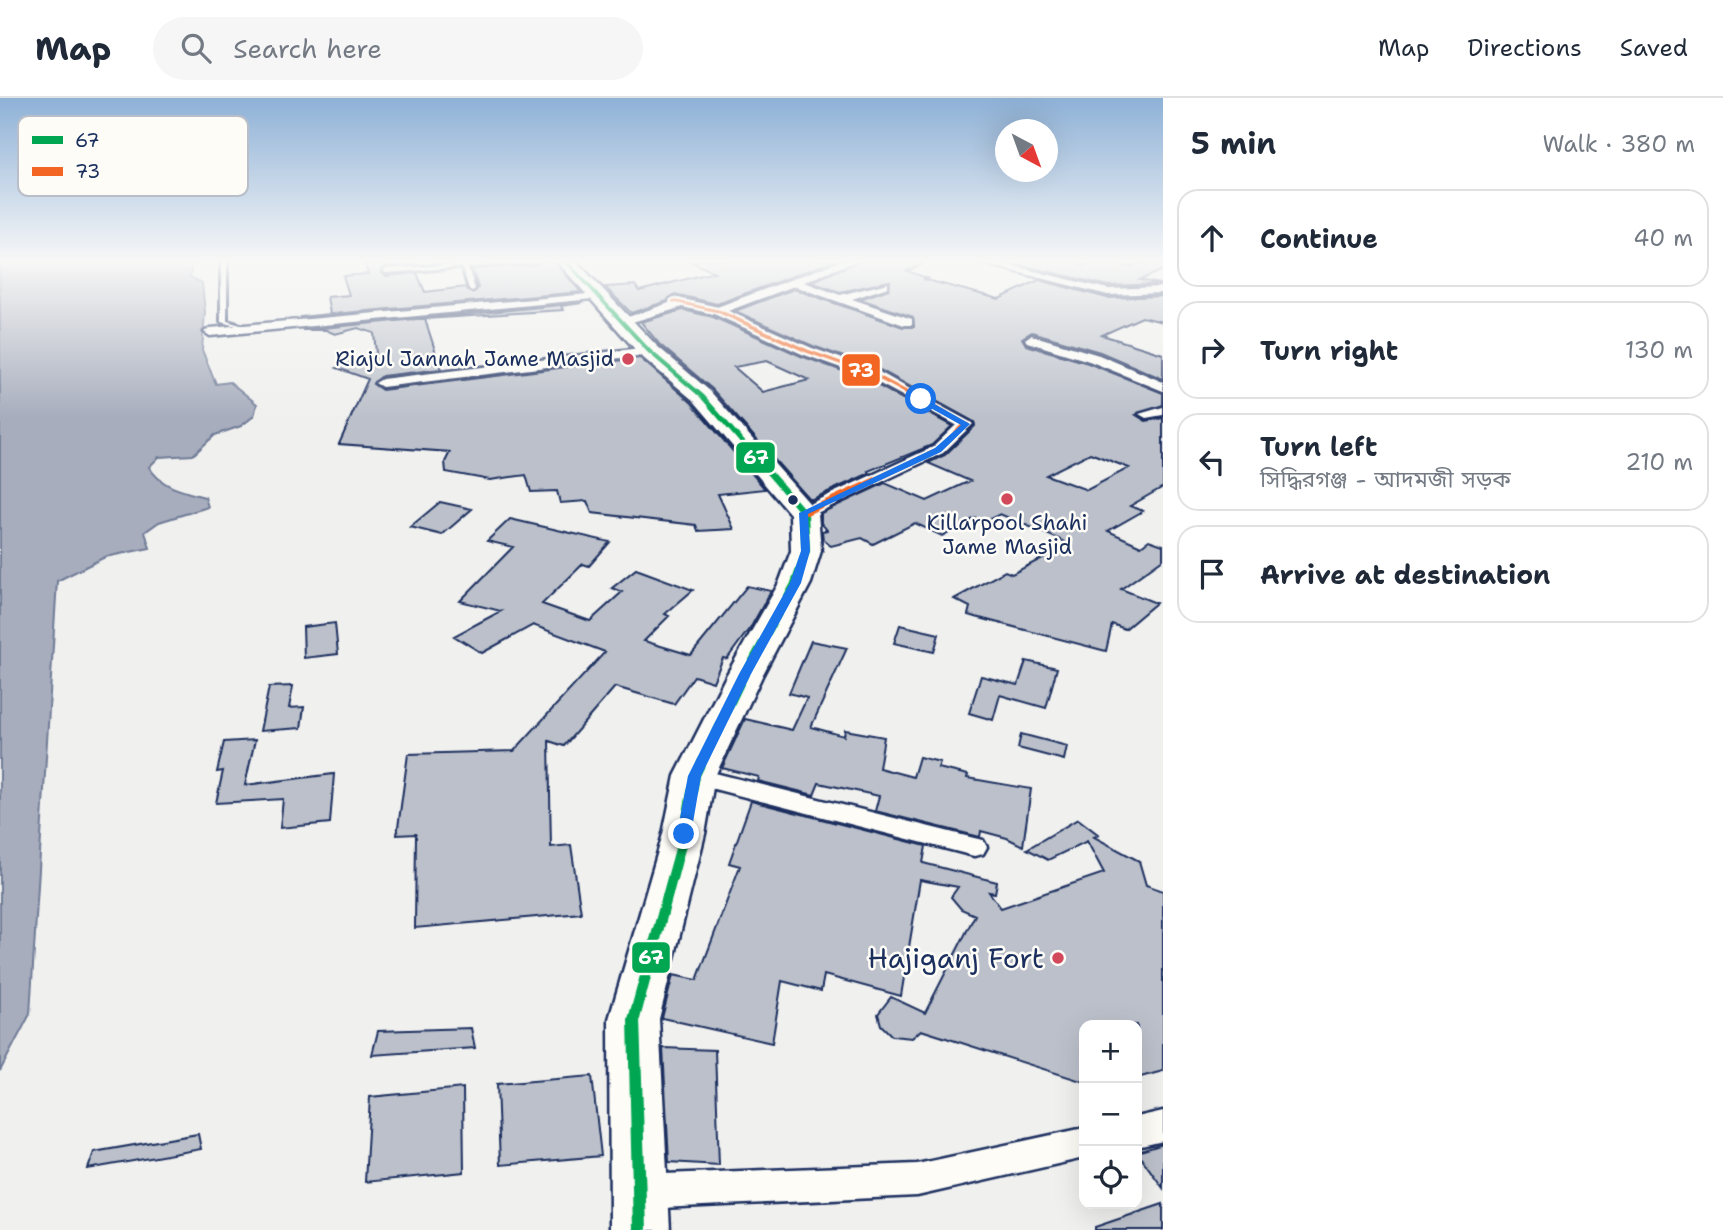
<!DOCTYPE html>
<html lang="en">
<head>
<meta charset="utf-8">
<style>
	:root { --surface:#fff; --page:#f6f6f7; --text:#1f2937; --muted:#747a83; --line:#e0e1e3 }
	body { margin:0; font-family:"Shantell Sans","Noto Sans Bengali",sans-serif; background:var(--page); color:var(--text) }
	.controls { position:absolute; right:21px; bottom:21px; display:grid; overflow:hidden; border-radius:14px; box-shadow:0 7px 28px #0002 }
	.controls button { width:63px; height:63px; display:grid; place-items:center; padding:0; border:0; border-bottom:2px solid var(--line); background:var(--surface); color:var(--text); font:35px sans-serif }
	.compass { position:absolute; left:995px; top:21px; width:63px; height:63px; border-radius:50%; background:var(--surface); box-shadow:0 7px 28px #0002; rotate:139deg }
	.stop { position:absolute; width:21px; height:21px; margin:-16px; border:5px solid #1a73e8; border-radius:50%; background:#fff }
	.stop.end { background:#1a73e8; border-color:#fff; box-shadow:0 2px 7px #0008 }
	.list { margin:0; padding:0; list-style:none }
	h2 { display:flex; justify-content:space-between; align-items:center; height:91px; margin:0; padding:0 28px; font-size:30px }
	h2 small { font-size:23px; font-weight:400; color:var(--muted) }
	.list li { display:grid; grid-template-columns:46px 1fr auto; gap:21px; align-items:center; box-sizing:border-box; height:98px; margin:0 14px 14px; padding:0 14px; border:2px solid var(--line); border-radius:21px }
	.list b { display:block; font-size:26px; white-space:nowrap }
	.list p { margin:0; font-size:23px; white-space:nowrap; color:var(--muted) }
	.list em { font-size:23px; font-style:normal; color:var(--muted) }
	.icon { flex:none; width:38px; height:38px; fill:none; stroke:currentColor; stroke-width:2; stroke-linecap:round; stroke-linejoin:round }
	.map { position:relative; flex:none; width:1163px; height:1132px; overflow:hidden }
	header { display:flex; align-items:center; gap:42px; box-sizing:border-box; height:98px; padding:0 35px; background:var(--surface); border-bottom:2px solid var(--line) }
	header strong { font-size:33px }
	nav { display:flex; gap:38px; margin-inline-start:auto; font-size:24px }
	.search { width:490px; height:63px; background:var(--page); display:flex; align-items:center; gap:18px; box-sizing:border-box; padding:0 24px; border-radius:38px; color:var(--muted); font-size:26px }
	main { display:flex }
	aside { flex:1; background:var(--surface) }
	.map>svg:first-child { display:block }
	.water { fill:#a7adbd; stroke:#6f7b97; stroke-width:2 }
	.building { fill:#bbc0ca; stroke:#1b2f5e; stroke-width:2; fill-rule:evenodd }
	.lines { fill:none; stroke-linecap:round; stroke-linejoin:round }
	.service-casing { stroke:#1b2f5e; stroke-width:6 }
	.minor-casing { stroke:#1b2f5e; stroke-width:5 }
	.primary-casing { stroke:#1b2f5e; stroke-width:5 }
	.service { fill:#fdfcf7; fill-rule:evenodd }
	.minor { fill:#fdfcf7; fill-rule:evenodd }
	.primary { fill:#fdfcf7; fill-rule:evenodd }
	.bus-1-casing { stroke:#fdfcf7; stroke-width:5 }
	.bus-2-casing { stroke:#fdfcf7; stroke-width:5 }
	.bus-1 { fill:#00a651; fill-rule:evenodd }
	.bus-2 { fill:#f26522; fill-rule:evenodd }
	.route { fill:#1a73e8 }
	.poi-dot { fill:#d1495b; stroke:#fdfcf7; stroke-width:2.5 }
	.bus-dot { fill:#1b2f5e; stroke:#fdfcf7; stroke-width:2.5 }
	.labels { text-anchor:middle; stroke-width:5; stroke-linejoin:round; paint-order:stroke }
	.far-poi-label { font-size:21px; fill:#1b2f5e; stroke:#fdfcf7; text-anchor:end }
	.near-poi-label { font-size:28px; fill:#1b2f5e; stroke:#fdfcf7; text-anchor:end }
	.key { fill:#fdfcf7; stroke:#b9bec9; stroke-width:2 }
	.key-label { font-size:19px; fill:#1b2f5e }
	.line-badge { stroke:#fdfcf7; stroke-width:2.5 }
	.badge-label { font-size:19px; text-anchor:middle; font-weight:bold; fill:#fff }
</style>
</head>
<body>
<header>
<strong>Map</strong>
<div class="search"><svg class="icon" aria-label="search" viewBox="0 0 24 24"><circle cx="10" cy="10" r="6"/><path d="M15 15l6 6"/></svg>Search here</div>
<nav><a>Map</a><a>Directions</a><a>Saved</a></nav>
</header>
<main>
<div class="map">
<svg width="1163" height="1132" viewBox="0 0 1163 1132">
	<rect width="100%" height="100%" fill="#f0f0ee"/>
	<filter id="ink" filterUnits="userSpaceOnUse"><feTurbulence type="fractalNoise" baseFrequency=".0143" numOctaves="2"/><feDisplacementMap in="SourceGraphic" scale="14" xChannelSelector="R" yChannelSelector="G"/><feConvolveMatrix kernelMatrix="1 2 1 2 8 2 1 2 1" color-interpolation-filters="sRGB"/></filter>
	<g filter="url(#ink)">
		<!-- water -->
		<path class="water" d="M0,162H192L190,179L202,185L205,214L202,252L216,286L230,284L257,306L254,318L241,328L215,337L193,357L159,359L149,369C162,390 183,393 205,399L208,409L159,424L145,434L150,450L105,459L57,483L30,916L0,973Z"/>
		<!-- building -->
		<path class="building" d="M411,162L413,167L386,168L381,174L386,178L417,175L425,194L466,189L473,195L478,190L472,171L535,167L540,162H553L581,194L300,219L330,216L327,199L349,197L343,178L368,176L364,163Z
			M687,162H836L717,206L675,196L667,203L631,215L605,189L635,187L639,193L714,174Z
			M861,162H932L907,173L927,180L923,181L999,201L1039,182L1107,200L1163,198V224L1142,219L1102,237L1163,256V281L1100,254L1032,234L1022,240L1026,247L1088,265L1163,295V307L1136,317L1146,323L1163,320V389L1130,408L1143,413L1108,433L1141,448L1149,442L1163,447V461L1121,491L1156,505L1125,531L1112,526L1106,553L968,517L970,509L954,501L1005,473L1012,476L1070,446L1000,416L984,424L975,420L942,438L915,425L873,446L862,440L831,448L823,442L822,433L827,432L821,425V415L885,385L927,403L970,383L928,365L945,357L975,328L974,324L880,272L813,248L735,213L794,191L903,229H914L913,219L860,201L889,191L890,183L840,194L811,184ZM1090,355L1129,370L1087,392L1046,377Z
			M1014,162H1081L1082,168L1098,162L1130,169L1151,162L1163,165V172L1140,182L1160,186L1108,188L1013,165Z
			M582,205L561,208L563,212L425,221L441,271L382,278L373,286L382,292L640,260L692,305L765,391L718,396L734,431L698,433L696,427L592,415L587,403L560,405L557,393L531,394L526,377L490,382L446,374L445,364L450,354L339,346L368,281L337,270L376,255L374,235L358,230L335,236L326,232H302Z
			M683,212L713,219L801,258L868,282L952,328L932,347L868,373L870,375L810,402L712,291L659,246L641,224ZM767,263L809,282L763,294L734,269Z
			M440,404L472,411L442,437L410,429Z
			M510,421L610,444L589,468L583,466L542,506L590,523L622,494L612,490L636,471L693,492L665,516L669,518L644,543L691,557L747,488L771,493L752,527L727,561L723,560L713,584L694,578L674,606L615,589L564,648L549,643L551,749L571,747L581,815L415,830L416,736L397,737L408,656L514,653L605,554L533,527L482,555L454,538L501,513L460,503L513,449L487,443Z
			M335,525L338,556L304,560L303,529Z
			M900,527L939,536L934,554L894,545Z
			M811,543L847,550L811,629L844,638L845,632L884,639L879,670L913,679L919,659L940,664L938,670L968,677L967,680L1031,691L1023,748L1007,740L981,733L980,739L875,713L879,698L819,685L814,697L758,683L759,679L722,670L745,621L792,632L807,600L789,595Z
			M1026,563L1057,570L1046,610L1000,597L993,622L969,615L981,578L1018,587Z
			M293,588L289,610L304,609L301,630L260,633L269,589Z
			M1021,636L1067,648L1064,662L1018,650Z
			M255,642L245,687L334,676L330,725L280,730L283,701L216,705L223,673L217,674L224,644Z
			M751,703L926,748L923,765L997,784L995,795L989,794L1001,810L1104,775L1087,743L1048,762L1027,751L1078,721L1099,737L1094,739L1139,763L1146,787L1163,793V973L1137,980V927H1084V984L921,932L912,940L892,938L881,927L878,916L891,899L925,915L975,817L961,811L951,799L958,789L920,782L901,898L824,877L821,893L782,883L772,945L662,920L673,877L697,882L740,768L729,765Z
			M471,930L475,950L372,957L378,933Z
			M663,950L715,952L719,1067L669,1064Z
			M592,978L601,1058L500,1067L497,986Z
			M463,990L464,1074L365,1084L370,999Z
			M198,1036L201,1051L88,1071L94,1054Z
			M1163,1046V1090L1137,1054Z
			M1163,1106V1132H1095V1129Z"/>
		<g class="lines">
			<!-- service casing -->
			<g class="service-casing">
				<path id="service" d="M221,162H227V223L244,228V230L221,224Z
					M460,162H466L467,165L538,162L535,164L468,169L475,191L472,193L469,191L462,169L386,175L383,173L386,171L461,166Z"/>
			</g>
			<!-- minor casing -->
			<g class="minor-casing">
				<path id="minor" d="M843,162H858L804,184L840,197L888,185V189L852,201L912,221V227H904L794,188L728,213L812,250L879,274L973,326L943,355L804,420L798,419L795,415L798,411L933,349L956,327L869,280L802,256L714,216L683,209L622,227L616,223L669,205L670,201L674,199L717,209Z
					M970,162H988L1108,191L1163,189V195L1108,197Z
					M599,195L603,196V200L210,238L204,234L210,230Z
					M1031,237L1099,257L1163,284V293L1089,263L1027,244L1025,241Z
					M649,249L654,250V256L382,289L375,285L382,281Z
					M1163,309V317L1146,320L1139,316Z
					M695,670L974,740L983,742L987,749L983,756L974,758L687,684L683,678L687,672Z
					M1163,1013V1043L1137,1049V1019Z
					M1084,1030V1060L917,1098L639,1111L627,1106L622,1094L627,1082L639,1077L917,1066Z"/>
			</g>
			<!-- primary casing -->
			<g class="primary-casing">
				<path id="primary" d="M556,162H575L657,248L710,293L818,415L821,453L811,485L763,576L715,678L705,736L659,921L670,1132H610L609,921L663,736L675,678L727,576L779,485L791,453L790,416L694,303L641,258Z"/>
			</g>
			<!-- service -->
			<use href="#service" class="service"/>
			<!-- minor -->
			<use href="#minor" class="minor"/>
			<!-- primary -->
			<use href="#primary" class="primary"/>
			<!-- bus-1 casing -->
			<g class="bus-1-casing">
				<path id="bus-1" d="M563,162H567L651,252L704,297L808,415L810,453L799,485L749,576L700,678L689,736L640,921L647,1132H633L628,921L679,736L690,678L741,576L791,485L802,453L800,415L700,299L647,254Z"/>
			</g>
			<!-- bus-2 casing -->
			<g class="bus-2-casing">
				<path id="bus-2" d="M674,202L720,212L809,252L876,276L969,326L940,353L807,417H801V413L936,351L962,326L872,278L805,254L716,214L672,204V203Z"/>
			</g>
			<!-- bus-1 -->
			<use href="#bus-1" class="bus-1"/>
			<!-- bus-2 -->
			<use href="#bus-2" class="bus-2"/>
		</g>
	</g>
	<!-- sky -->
	<linearGradient id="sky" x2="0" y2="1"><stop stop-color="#8eb1d7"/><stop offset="0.51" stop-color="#f8f8f7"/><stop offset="1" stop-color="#f8f8f7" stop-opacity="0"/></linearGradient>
	<rect width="1163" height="320" fill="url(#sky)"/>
	<!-- route -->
	<path class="route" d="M918,300H924L970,326L941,354L808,416L810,453L801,485L751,576L701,678L691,736L689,739H679L677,736L688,678L739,576L790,485L801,453L799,415L935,350L961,327L918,303Z"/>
	<!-- markers -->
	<g class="poi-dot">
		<circle cx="628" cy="261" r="7"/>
		<circle cx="1007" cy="401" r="7"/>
		<circle cx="1058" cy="860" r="7"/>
	</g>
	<circle class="bus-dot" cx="793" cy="402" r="6"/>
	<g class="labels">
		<!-- far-poi labels -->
		<g class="far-poi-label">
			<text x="614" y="268">Riajul Jannah Jame Masjid</text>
			<text x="1007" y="432" text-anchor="middle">Killarpool Shahi<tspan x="1007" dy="24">Jame Masjid</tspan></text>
		</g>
		<!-- near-poi labels -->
		<g class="near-poi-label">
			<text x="1044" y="870">Hajiganj Fort</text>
		</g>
	</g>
	<!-- legend -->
	<rect x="18" y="18" width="230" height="80" rx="10" class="key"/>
	<rect x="32" y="38" width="31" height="8" fill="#00a651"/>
	<rect x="32" y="69" width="31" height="9" fill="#f26522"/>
	<g class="key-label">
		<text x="75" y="49">67</text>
		<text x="75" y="80">73</text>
	</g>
	<g class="line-badge">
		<rect x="841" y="255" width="40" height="34" rx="7" fill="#f26522"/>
		<rect x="735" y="343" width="41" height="33" rx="7" fill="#00a651"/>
		<rect x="631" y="843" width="40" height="33" rx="7" fill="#00a651"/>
	</g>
	<g class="badge-label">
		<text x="861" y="279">73</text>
		<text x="756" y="366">67</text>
		<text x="651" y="866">67</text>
	</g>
</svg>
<div class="controls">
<button>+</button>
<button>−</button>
<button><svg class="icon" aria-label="locate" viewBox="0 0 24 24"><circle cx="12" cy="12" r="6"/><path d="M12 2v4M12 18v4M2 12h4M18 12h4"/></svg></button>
</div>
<svg class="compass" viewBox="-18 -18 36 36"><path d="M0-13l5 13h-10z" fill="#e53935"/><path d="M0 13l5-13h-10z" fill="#747a83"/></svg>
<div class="stop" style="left:921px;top:301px"></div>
<div class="stop end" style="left:684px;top:736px"></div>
</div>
<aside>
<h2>5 min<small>Walk · 380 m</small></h2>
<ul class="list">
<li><svg class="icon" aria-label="ahead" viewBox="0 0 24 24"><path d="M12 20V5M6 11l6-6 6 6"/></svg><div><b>Continue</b></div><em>40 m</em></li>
<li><svg class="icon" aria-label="right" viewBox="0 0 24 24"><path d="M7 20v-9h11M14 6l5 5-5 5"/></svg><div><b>Turn right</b></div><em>130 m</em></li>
<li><svg class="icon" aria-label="left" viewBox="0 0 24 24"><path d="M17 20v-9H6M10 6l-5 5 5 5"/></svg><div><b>Turn left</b><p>সিদ্ধিরগঞ্জ - আদমজী সড়ক</p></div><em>210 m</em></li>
<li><svg class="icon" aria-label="arrive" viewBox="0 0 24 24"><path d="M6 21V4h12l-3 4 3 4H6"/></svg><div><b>Arrive at destination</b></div></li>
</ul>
</aside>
</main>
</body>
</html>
